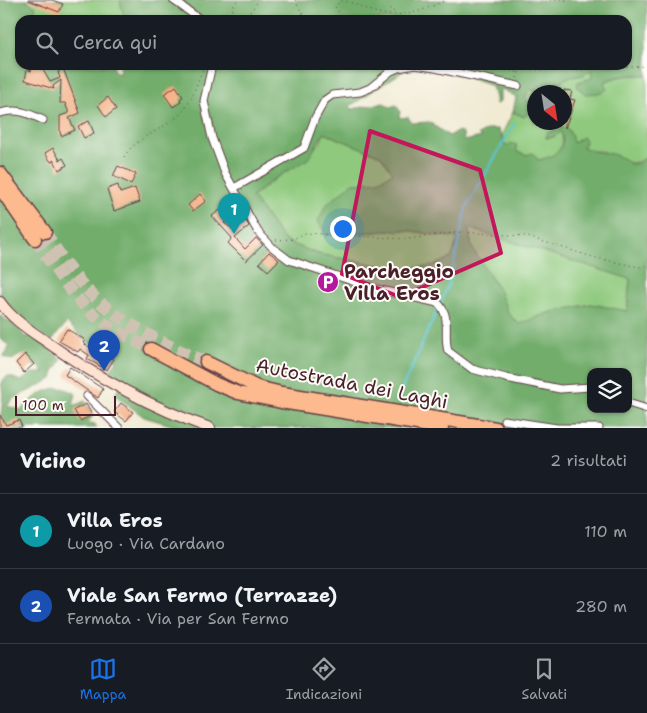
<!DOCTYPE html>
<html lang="it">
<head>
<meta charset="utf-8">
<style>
	:root { --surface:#171b24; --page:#20242c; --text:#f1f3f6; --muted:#9ea1a6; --line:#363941; --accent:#1a73e8 }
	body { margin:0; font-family:"Shantell Sans",sans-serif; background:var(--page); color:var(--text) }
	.controls { position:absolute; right:15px; bottom:15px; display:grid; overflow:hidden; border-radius:10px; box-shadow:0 1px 4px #0004 }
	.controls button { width:45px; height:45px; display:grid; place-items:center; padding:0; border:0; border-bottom:1px solid var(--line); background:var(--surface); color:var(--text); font:25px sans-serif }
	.compass { position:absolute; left:527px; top:85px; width:45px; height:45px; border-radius:50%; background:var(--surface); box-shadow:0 1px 4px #0004; rotate:150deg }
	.scale { position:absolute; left:15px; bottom:12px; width:101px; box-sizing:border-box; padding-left:5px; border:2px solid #4a1f2b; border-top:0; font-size:14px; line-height:18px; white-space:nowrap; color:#4a1f2b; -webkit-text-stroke:4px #fdfcf7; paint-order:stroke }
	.you { position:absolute; left:342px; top:228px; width:18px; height:18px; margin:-12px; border:4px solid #fff; border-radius:50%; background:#1a73e8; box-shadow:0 0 0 8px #1a73e833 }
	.badge { display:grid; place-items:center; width:32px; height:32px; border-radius:50%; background:var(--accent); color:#fff; font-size:16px; font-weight:700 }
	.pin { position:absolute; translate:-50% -41px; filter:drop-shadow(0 1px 2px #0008) }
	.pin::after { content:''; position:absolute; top:26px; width:18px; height:15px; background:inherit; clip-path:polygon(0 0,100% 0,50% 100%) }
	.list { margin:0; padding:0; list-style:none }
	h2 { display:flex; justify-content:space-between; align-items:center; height:65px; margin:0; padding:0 20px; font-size:21px }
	h2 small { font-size:16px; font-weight:400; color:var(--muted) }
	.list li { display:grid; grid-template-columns:32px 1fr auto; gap:15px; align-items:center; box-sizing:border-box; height:75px; padding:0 20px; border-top:1px solid var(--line) }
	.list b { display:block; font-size:19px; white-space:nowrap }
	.list p { margin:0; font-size:16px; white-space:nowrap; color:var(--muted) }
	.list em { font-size:16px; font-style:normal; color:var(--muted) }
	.icon { flex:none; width:28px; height:28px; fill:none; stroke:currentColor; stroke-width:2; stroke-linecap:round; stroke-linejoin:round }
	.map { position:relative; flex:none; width:647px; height:428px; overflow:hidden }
	.search { position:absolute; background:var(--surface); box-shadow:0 1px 4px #0004; left:15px; right:15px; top:15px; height:55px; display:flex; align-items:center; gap:12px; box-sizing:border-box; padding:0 18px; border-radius:15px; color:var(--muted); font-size:19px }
	.sheet { height:215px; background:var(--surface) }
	nav { display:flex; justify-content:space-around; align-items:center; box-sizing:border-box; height:70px; border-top:1px solid var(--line); background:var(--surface); font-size:14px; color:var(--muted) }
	nav a { display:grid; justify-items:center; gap:2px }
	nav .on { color:var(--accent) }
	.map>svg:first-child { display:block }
	.green { fill:#8ec97d; stroke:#6c7454 }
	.forest { fill:#72ad6c; stroke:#5e664c; fill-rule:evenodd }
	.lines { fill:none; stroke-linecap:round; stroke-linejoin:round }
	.stream { stroke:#5cc6d6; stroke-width:2 }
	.building { fill:#f4ad81; fill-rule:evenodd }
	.motorway-tunnel { stroke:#d0c2b2; stroke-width:12; stroke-dasharray:12 6; stroke-linecap:butt }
	.minor-casing { stroke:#633e44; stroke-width:9 }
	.secondary-casing { stroke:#633e44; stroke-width:12 }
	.motorway-casing { stroke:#633e44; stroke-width:15 }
	.path { stroke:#633e44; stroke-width:1; stroke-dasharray:1 4; stroke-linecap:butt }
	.minor { stroke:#fff; stroke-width:7 }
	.secondary { stroke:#fee3d2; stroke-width:10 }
	.motorway { stroke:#fcba8e; stroke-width:12 }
	.marked { fill:#c2185b; fill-opacity:0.2; stroke:#c2185b; stroke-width:4; stroke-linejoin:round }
	.labels { text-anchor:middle; stroke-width:4; stroke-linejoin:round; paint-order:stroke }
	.poi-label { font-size:19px; font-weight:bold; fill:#4a1f2b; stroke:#fdfcf7; text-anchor:start }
	.street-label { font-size:19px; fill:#4a1f2b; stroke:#fdfcf7 }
</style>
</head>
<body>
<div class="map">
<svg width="647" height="428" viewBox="0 0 647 428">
	<rect width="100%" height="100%" fill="#fdfcf7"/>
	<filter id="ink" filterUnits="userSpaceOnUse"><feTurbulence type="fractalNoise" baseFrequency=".02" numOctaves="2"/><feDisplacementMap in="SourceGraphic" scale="10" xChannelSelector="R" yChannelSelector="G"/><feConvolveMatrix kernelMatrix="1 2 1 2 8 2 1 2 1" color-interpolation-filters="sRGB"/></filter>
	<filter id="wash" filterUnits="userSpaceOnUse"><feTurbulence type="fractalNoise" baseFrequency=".0096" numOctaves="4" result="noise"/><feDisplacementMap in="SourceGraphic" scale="20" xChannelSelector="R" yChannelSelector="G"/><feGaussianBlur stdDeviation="1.12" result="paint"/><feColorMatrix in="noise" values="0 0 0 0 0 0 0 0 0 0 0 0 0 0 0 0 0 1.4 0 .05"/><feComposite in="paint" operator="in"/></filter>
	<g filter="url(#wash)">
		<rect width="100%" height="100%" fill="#f1ebd4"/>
		<!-- green -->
		<path class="green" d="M25,0H120L124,17L132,15L133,19L31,20L28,4Z
			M592,70V78L604,82L622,75H647V157C627,170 624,158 605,152C600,150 594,152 589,151C576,148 567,138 559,128L548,133L546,138L553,137L561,131C567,147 554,161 538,160C527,159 514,150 505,145L502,134L513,112L524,117L525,99L529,89L540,92H534V122H564V92H543L567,77L583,75Z
			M324,133L381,156L394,173L378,181L353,183L326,235L404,230L459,238L452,257L433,266L399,269L318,254L285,241L252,197L320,143Z
			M468,227L630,279L627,311L591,304L548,313L519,324L508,313L499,290L472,248Z"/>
		<!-- forest -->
		<path class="forest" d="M0,0H25L36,7L31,20H20V65H113L114,71L119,74L120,65H627V20H128L133,19L132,15L124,17L120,0H647V75C631,75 619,75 604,82L607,89L602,93L585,94L577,87L578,82L592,78V70L583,75L567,78L543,92L529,89L525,99L530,102L531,111L524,117L513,112L516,97L500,88V102L496,104L492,86L460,75L418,67L405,70L350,106L352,109L384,103L390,107L396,105L400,111L399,118L408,117L412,123L429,122L449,136L459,131L463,134L464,141L481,137L478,135L489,129H498L505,145L516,144L517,152L526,155L533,153L538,160C552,157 568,150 561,132L553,137L546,138L547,133L566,127L571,134L573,143L583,137L585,141L583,147C599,156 615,149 630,164L638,163L647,157V428H181L144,417L115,395L120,386L106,376L117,361L104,347H93L67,323L51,341L33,328L0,297V36L2,37L3,28L0,29ZM324,133L381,156L393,173L378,181L353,183L327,204L318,221L326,235L404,230L458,238L452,257L433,266L399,269L318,254L285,241L252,197L271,181L308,159ZM468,228L630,279L627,311L591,304L548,313L519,324L508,313L499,290L472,248ZM591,372H628V409H591Z
			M0,315L18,328L25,337L34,336L62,360L54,371L52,379L13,399L7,406L21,410C36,395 55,379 76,394L73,406L85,401L93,416L88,422L95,424L97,428H0C0,411 5,400 1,382L8,376L21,381L32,373H44L39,366L32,365L22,354L12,360L3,357L10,346L0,339Z"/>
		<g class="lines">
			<!-- stream -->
			<path class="stream" d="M441,302L451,277L466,208L514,124
				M398,402C402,384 411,371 418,354C425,338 431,322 439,307"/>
		</g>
		<g id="blocks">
			<!-- building -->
			<path class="building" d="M28,0H52L63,4L59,12Z
				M31,65L48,68L43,70L50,82L60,78L58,72L63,68L80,113L69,118L75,130L61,136L60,132V116L69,113L65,103H60L61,80L53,86L54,89L25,80L27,69L31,71Z
				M176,86L183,97L180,99L181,102L173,107L164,94Z
				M564,90L572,91L570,99L575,100L565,128Z
				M108,97L116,109L106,117L98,105Z
				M89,121L94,133L84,138L78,126Z
				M53,148L60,160L63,158L67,165L59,170L54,160L51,162L45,153Z
				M118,166L136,174L131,184L113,176Z
				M118,185L120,193L135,188L140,202L114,211L107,189Z
				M200,194L206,201L193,211L188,205Z
				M234,200L249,226L235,238L245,249L256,238L263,245L246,261L228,243L232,238L212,216ZM236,213L241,222L233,229L224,223Z
				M269,252L279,260L268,271L259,263Z
				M67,329L85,340L83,343L93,349L94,347L114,359L107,370L87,359L89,355L80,349L78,352L59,341Z
				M25,354L34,364L24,373L16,363Z
				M70,367L103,389L98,398L65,375Z
				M121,403L133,412L126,421L114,412Z
				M86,404L92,415L80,421L74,410Z
				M0,415L6,425L19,420L22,427L0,428Z"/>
		</g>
	</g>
	<g filter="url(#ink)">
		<use href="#blocks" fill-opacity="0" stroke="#633e44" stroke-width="1"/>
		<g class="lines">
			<!-- motorway-tunnel -->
			<path class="motorway-tunnel" d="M45,232C58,252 71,273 88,291C121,324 164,344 206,362
				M35,239C53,266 71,296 97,318C113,331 133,339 151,349"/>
			<!-- minor casing -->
			<g class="minor-casing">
				<path id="minor" d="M173,0L201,20
					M212,65L204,101L212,138L225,173L258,232L272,247L289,260L376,289L438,303C452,317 443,334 448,351L472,369L506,378L560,389L591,387
					M0,113C17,108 28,113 43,120
					M234,188L304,148L315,118L325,100L332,95L360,92L370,88L391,71L398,68L415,65L435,68L518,86
					M87,396L119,428
					M628,403L647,409
					M504,420L557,428H599"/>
			</g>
			<!-- secondary casing -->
			<g class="secondary-casing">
				<path id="secondary" d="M0,302C11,318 28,329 44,340C96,377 150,407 210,428"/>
			</g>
			<!-- motorway casing -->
			<g class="motorway-casing">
				<path id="motorway" d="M0,173L45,232
					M0,188L35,239
					M151,349L216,384L238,393L281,402L442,428
					M206,362L257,387L282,393L496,428"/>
			</g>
			<!-- path -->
			<path class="path" d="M295,0L306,20
				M384,0L389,8L404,20
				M550,0H570
				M235,20C233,12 230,6 238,0
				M244,20L259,0
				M344,20L335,7L340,1C352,0 366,11 378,13C402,19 425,10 446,0
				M487,65L491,68L518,72
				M517,78L519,72L524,69L561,71L647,66
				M124,157C138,134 167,130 184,110C194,98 196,82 204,68
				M276,240L293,239L305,233L408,239L461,232L525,236L596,258L639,267L647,266"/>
			<!-- minor -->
			<use href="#minor" class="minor"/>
			<!-- secondary -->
			<use href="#secondary" class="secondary"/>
			<!-- motorway -->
			<use href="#motorway" class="motorway"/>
		</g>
	</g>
	<!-- marked area -->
	<path class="marked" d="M370,131L480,170L501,253L400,297L342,274Z"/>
	<!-- icons -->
	<defs>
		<g id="parking-disc" transform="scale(1.125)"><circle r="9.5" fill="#b5179e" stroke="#fdfcf7"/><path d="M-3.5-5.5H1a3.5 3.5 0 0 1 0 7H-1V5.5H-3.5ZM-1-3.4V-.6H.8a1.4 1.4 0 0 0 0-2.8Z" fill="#fff"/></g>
	</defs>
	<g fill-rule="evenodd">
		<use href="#parking-disc" x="328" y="282"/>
	</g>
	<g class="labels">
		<!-- poi labels -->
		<g class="poi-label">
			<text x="344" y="278">Parcheggio<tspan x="344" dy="22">Villa Eros</tspan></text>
		</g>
		<!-- street labels -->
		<g class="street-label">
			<text transform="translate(352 383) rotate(11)" y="7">Autostrada dei Laghi</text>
		</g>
	</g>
</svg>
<div class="controls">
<button><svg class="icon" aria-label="layers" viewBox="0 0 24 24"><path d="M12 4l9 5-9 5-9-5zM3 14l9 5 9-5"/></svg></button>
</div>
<svg class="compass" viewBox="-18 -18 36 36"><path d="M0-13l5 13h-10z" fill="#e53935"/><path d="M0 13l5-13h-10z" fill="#9ea1a6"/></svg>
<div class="scale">100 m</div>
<div class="you"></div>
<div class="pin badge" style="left:234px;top:234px;background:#0f9aa8">1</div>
<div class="pin badge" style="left:104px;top:371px;background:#1a4fb4">2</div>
<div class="search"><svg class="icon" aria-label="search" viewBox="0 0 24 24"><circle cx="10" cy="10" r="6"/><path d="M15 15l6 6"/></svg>Cerca qui</div>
</div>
<section class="sheet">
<h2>Vicino<small>2 risultati</small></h2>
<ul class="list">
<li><span class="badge" style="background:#0f9aa8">1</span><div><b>Villa Eros</b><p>Luogo · Via Cardano</p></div><em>110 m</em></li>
<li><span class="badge" style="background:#1a4fb4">2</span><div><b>Viale San Fermo (Terrazze)</b><p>Fermata · Via per San Fermo</p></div><em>280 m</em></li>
</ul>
</section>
<nav>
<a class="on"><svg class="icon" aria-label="map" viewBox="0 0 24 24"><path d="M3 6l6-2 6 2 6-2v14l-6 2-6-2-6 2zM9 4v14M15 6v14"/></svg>Mappa</a>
<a><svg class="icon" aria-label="directions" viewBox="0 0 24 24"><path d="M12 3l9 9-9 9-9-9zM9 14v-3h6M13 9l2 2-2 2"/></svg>Indicazioni</a>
<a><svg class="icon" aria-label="saved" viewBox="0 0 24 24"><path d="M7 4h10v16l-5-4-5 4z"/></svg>Salvati</a>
</nav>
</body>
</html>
